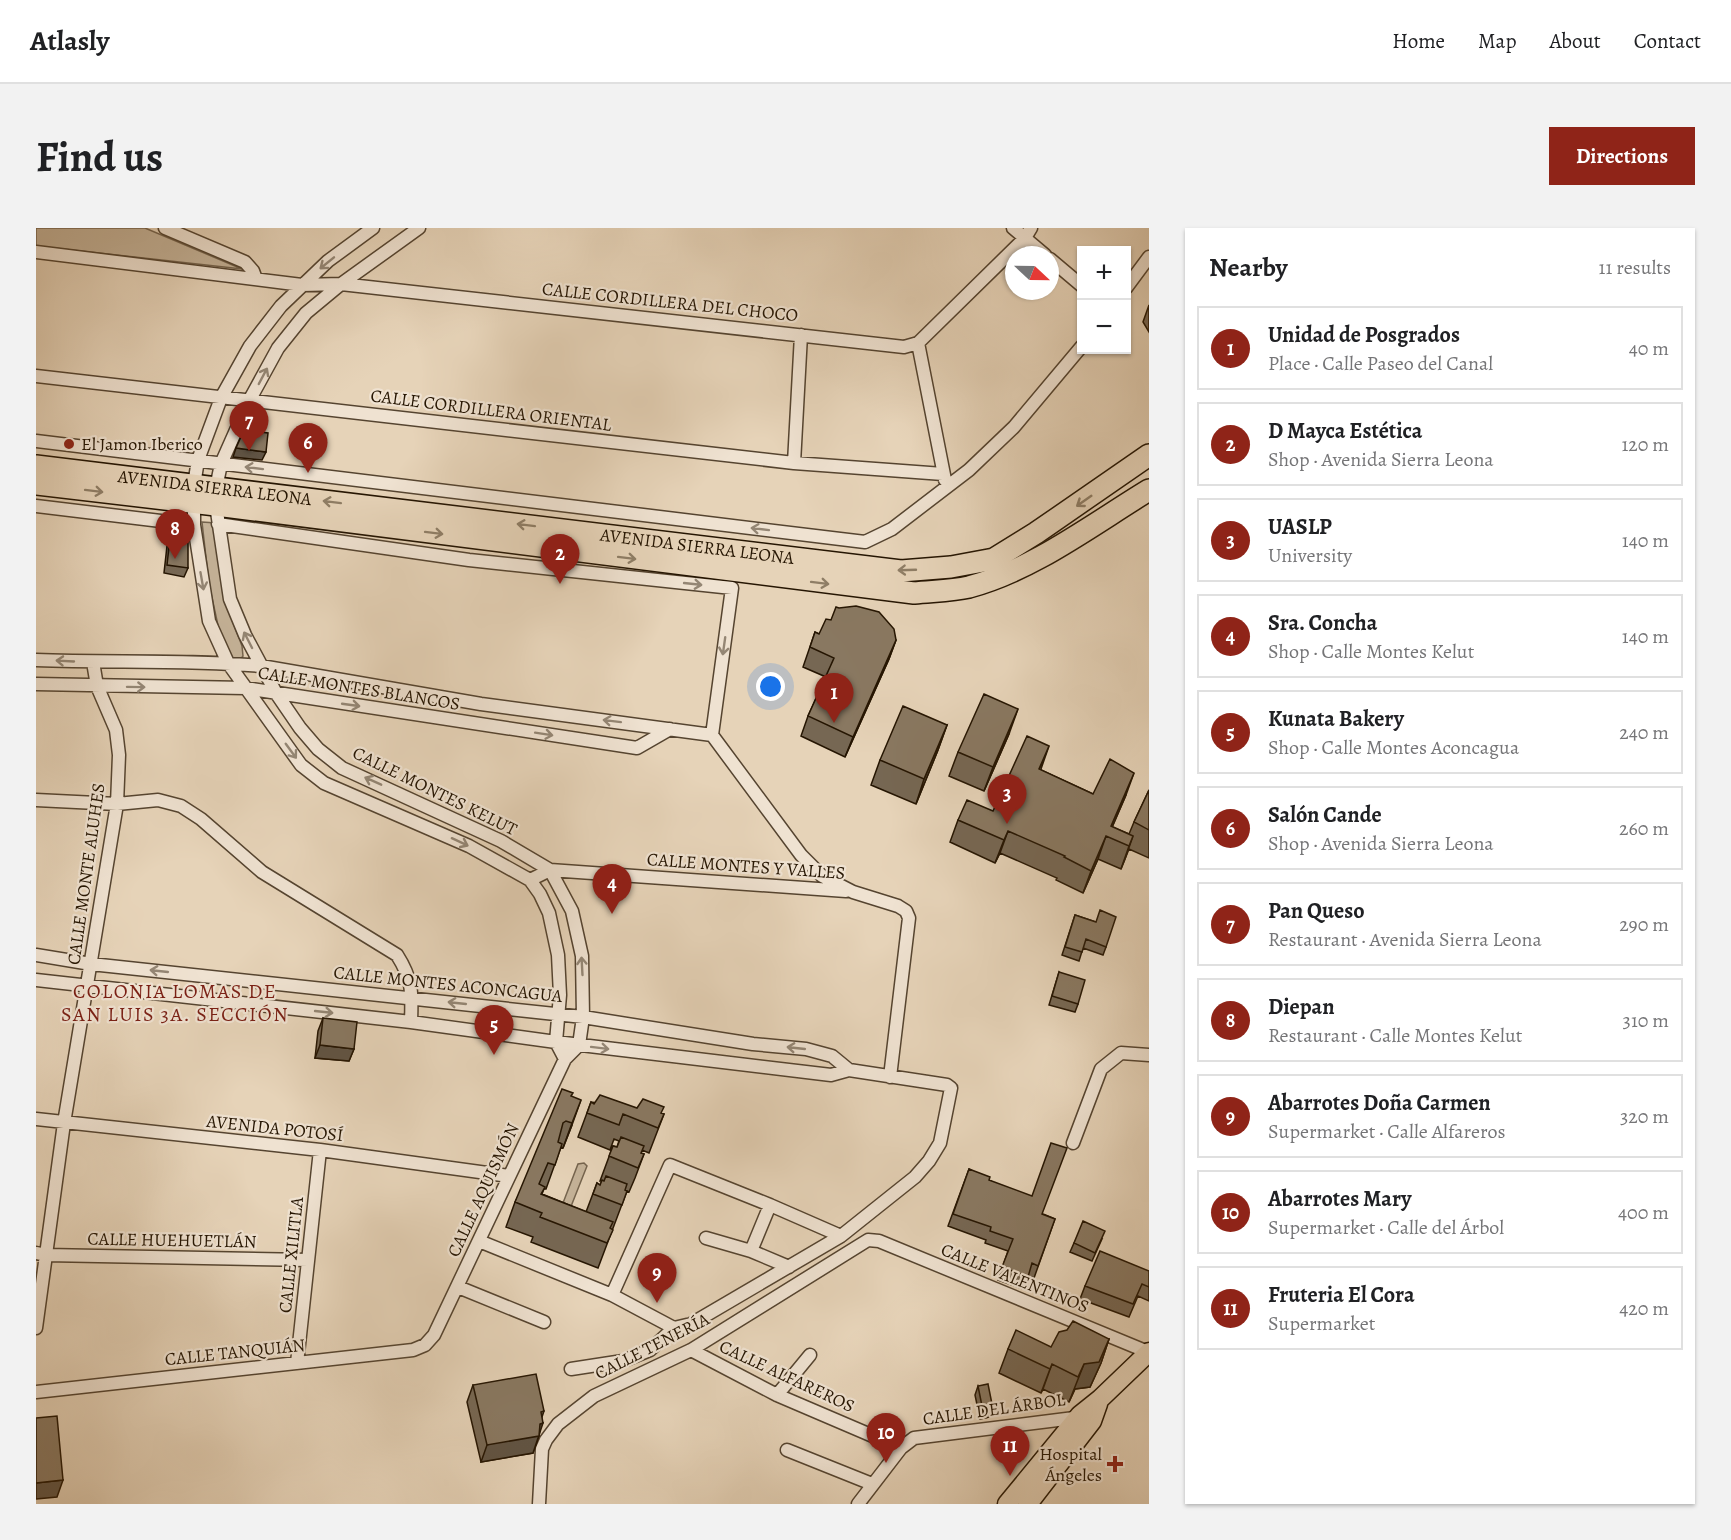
<!DOCTYPE html>
<html lang="en">
<head>
<meta charset="utf-8">
<style>
	:root { --surface:#fff; --page:#f2f2f2; --text:#202124; --muted:#757577; --line:#e0e0e0; --accent:#8f2418 }
	body { margin:0; font-family:Alegreya,serif; background:var(--page); color:var(--text) }
	.controls { position:absolute; right:18px; top:18px; display:grid; overflow:hidden; border-radius:0px; box-shadow:0 2px 4px #0004 }
	.controls button { width:54px; height:54px; display:grid; place-items:center; padding:0; border:0; border-bottom:2px solid var(--line); background:var(--surface); color:var(--text); font:30px sans-serif }
	.compass { position:absolute; left:969px; top:18px; width:54px; height:54px; border-radius:50%; background:var(--surface); box-shadow:0 2px 4px #0004; rotate:112deg }
	.you { position:absolute; left:735px; top:459px; width:21px; height:21px; margin:-15px; border:4px solid #fff; border-radius:50%; background:#1a73e8; box-shadow:0 0 0 9px #1a73e833 }
	.badge { display:grid; place-items:center; width:39px; height:39px; border-radius:50%; background:var(--accent); color:#fff; font-size:20px; font-weight:700 }
	.pin { position:absolute; translate:-50% -50px; filter:drop-shadow(0 2px 3px #0008) }
	.pin::after { content:''; position:absolute; top:32px; width:21px; height:18px; background:inherit; clip-path:polygon(0 0,100% 0,50% 100%) }
	.list { margin:0; padding:0; list-style:none }
	h2 { display:flex; justify-content:space-between; align-items:center; height:78px; margin:0; padding:0 24px; font-size:26px }
	h2 small { font-size:20px; font-weight:400; color:var(--muted) }
	.list li { display:grid; grid-template-columns:39px 1fr auto; gap:18px; align-items:center; box-sizing:border-box; height:84px; margin:0 12px 12px; padding:0 12px; border:2px solid var(--line); border-radius:0px }
	.list b { display:block; font-size:22px; white-space:nowrap }
	.list p { margin:0; font-size:20px; white-space:nowrap; color:var(--muted) }
	.list em { font-size:20px; font-style:normal; color:var(--muted) }
	.map { position:relative; flex:none; width:1113px; height:1276px; overflow:hidden; border-radius:0px }
	header { display:flex; align-items:center; gap:36px; box-sizing:border-box; height:84px; padding:0 30px; background:var(--surface); border-bottom:2px solid var(--line) }
	header strong { font-size:28px }
	nav { display:flex; gap:33px; margin-inline-start:auto; font-size:21px }
	.intro { display:flex; align-items:center; justify-content:space-between; box-sizing:border-box; height:144px; padding:0 36px }
	h1 { margin:0; font-size:42px }
	.button { padding:15px 27px; border-radius:0px; background:var(--accent); color:#fff; font-size:21px; font-weight:700 }
	main { display:flex; gap:36px; padding:0 36px }
	aside { flex:1; background:var(--surface); border-radius:0px; box-shadow:0 2px 4px #0004 }
	.map>svg:first-child { display:block }
	.green { fill:#c5b399; stroke:#75644e; stroke-width:1.5 }
	.lines { fill:none; stroke-linecap:round; stroke-linejoin:round }
	.street-casing { stroke:#554430; stroke-width:15 }
	.primary-casing { stroke:#251502; stroke-width:21 }
	.highway-casing { stroke:#251502; stroke-width:24 }
	.street { stroke:#efe2d1; stroke-width:12 }
	.primary { stroke:#e6d3b8; stroke-width:18 }
	.highway { stroke:#e6d3b8; stroke-width:21 }
	.wall { fill:#766753; stroke:#251502; stroke-width:1.5 }
	.shaded-wall { fill:#605444; stroke:#251502; stroke-width:1.5 }
	.building { fill:#897861; stroke:#251502; stroke-width:1.5 }
	.oneway { stroke:#948674 }
	.oneway2 { stroke:#8f7e66 }
	.poi-dot { fill:#8f2418; stroke:#efe2d1; stroke-width:2 }
	.labels { text-anchor:middle; stroke-width:4.5; stroke-linejoin:round; paint-order:stroke }
	.street-label { font-size:18px; fill:#251502; stroke:#efe2d1 }
	.poi-label { font-size:18px; fill:#251502; stroke:#efe2d1; text-anchor:start }
	.neighbourhood-label { font-size:20px; letter-spacing:1.5px; fill:#7a1f14; stroke:#efe2d1 }
</style>
</head>
<body>
<header>
<strong>Atlasly</strong>
<nav><a>Home</a><a>Map</a><a>About</a><a>Contact</a></nav>
</header>
<div class="intro"><h1>Find us</h1><a class="button">Directions</a></div>
<main>
<div class="map">
<svg width="1113" height="1276" viewBox="0 0 1113 1276">
	<rect width="100%" height="100%" fill="#e6d3b8"/>
	<filter id="stains"><feTurbulence type="fractalNoise" baseFrequency=".00333" numOctaves="4"/><feColorMatrix values="0 0 0 0 .2 0 0 0 0 .09 0 0 0 0 .02 0 0 0 .5 -.17"/></filter>
	<radialGradient id="worn" r=".72"><stop offset=".6" stop-color="#630" stop-opacity="0"/><stop offset="1" stop-color="#630" stop-opacity=".3"/></radialGradient>
	<!-- green -->
	<path class="green" d="M0,0H109L206,41L0,18Z
		M166,294L180,295L190,376L206,418L207,428L204,432H199L191,427L183,402L173,356Z
		M548,935L551,938L530,991L522,988L542,936Z"/>
	<g class="lines">
		<!-- street casing -->
		<g class="street-casing">
			<path id="street" d="M129,0L209,34L217,43L220,51
				M337,0L292,33L245,78L214,118L185,170L162,232L158,257V297L173,393L192,435L265,537L288,555L433,618L494,652L504,666L513,685L522,727L524,767L520,814L529,831
				M977,0L1009,27
				M0,24L266,57L305,56L868,119L882,115L989,10L995,0
				M1014,31L1046,58
				M1090,60L1113,29
				M882,115L909,252
				M0,148L758,235L907,246
				M0,213L829,314L856,301L933,242L978,199L1046,118
				M758,235L765,107
				M0,278L158,297
				M182,296L433,332L696,360L676,507L765,627L786,648L817,664L862,678L870,683L873,690L854,849
				M0,432C75,435 151,431 225,438L445,476L676,507
				M0,456L209,460L601,520L634,501
				M0,572L81,576L122,572L145,578L165,591L226,644L361,727C377,752 376,765 375,794
				M494,652L514,642L810,663
				M0,727L55,736L547,789L717,816L770,821L796,828L813,842
				M0,752L375,794L520,814L795,847L813,842L911,857L915,860L904,915L893,933L879,949L805,1008L655,1096L638,1100
				M0,891L284,922L473,948
				M1037,915L1065,841L1085,825L1113,827
				M670,1010L715,1023L753,1039
				M443,1013L576,1067L638,1100
				M715,1023L734,977
				M0,1025L10,1027L272,1032
				M422,1059L508,1094
				M576,1067L634,937L734,977L805,1008
				M0,1100L28,895L81,576L83,527L80,502L61,458L57,434
				M655,1122L741,1167L865,1220
				M261,1135L284,922
				M535,1141L587,1133L614,1122L638,1100
				M0,1164L377,1122L389,1117L398,1107L529,831L543,817L547,789L546,728L536,683L514,642L465,613L306,540L282,521L264,500L240,465L209,407L194,371L180,277V260L185,236L213,173L242,120L270,85L305,56L383,0
				M741,1167L774,1127
				M751,1222L836,1256
				M503,1276L506,1221L510,1212L522,1196L558,1168L655,1122L832,1012L843,1013L1112,1124
				M822,1276L865,1220L878,1210L1046,1189"/>
		</g>
		<!-- primary casing -->
		<g class="primary-casing">
			<path id="primary" d="M971,1276L1044,1187L1064,1171L1113,1124
				M992,1276L1056,1193L1062,1176"/>
		</g>
		<!-- highway casing -->
		<g class="highway-casing">
			<g id="highway">
				<path id="s1" d="M0,238L865,343L915,339L958,331L1000,305L1113,227"/>
				<path d="M0,256L180,277L878,365C896,363 916,363 933,359C997,342 1057,296 1113,262"/>
			</g>
		</g>
		<!-- street -->
		<use href="#street" class="street"/>
		<!-- primary -->
		<use href="#primary" class="primary"/>
		<!-- highway -->
		<use href="#highway" class="highway"/>
	</g>
	<!-- wall -->
	<path class="wall" d="M1113,77V104L1107,94Z
		M135,301L152,340L148,349L128,345L132,309Z
		M795,392L860,412L853,431L809,529L765,508L772,488L790,449L767,439L779,404L783,406Z
		M911,497L902,522L880,576L835,557L844,532Z
		M973,506L948,563L913,548L922,524Z
		M1005,542L1057,566L1090,567L1076,599L1093,606L1098,594L1113,562V630L1093,621L1085,641L1062,631L1047,665L1020,652L1021,650L964,625L959,635L914,614L922,592L957,583Z
		M1039,687L1060,694L1070,719L1067,727L1047,720L1043,733L1026,727Z
		M1023,744L1042,776L1039,784L1013,777Z
		M287,790L318,821L313,833L279,830L282,803Z
		M535,868L536,897L527,920L525,919L510,961H508L506,966L550,984L561,955L564,957L566,953H564L577,918L581,919L583,913L578,911L574,922L542,909L555,874L601,880L628,886L613,925L606,922L605,925L608,926L599,950L593,964L591,963L562,1040L495,1014L497,1009L470,999L479,974Z
		M933,941L953,952L1007,986L1019,991L998,1050L992,1048L987,1061L962,1052L972,1023L949,1015L950,1012L912,998Z
		M1066,1011L1056,1033L1034,1024L1038,1015Z
		M1113,1043V1073L1102,1068L1093,1089L1044,1071L1049,1058Z
		M1073,1111L1065,1135L1054,1159L1039,1161L1033,1174L1007,1161L1005,1165L963,1145L972,1121L1015,1119Z
		M437,1157L508,1183L506,1189L503,1208L497,1225L445,1234L431,1174Z
		M942,1158L953,1189L944,1191L939,1167Z"/>
	<!-- shaded-wall -->
	<path class="shaded-wall" d="M200,220L230,224L226,232L197,229Z
		M860,412L853,431L809,529L817,509Z
		M982,481L973,506L948,563L957,539Z
		M911,497L902,522L880,576L888,551Z
		M1013,518L1005,541L995,564L1003,541Z
		M1098,545L1090,567L1072,609L1075,598Z
		M972,603L964,625L959,635L968,612Z
		M1070,608L1062,631L1047,665L1055,643Z
		M1097,608L1089,631L1085,641L1093,618Z
		M284,817L318,821L313,833L279,830Z
		M545,872L536,897L527,920L536,895Z
		M1073,1111L1065,1135L1054,1159L1039,1161L1033,1174L1048,1136Z
		M1016,1136L1007,1161L1005,1165L1014,1141Z
		M957,1181L953,1189L944,1191L947,1183Z
		M507,1195L497,1225L445,1234L451,1217L504,1196Z
		M27,1252L21,1269L0,1271V1255Z"/>
	<!-- building -->
	<path class="building" d="M208,202L232,205L230,224L200,220Z
		M135,301L147,302L152,308V340L131,337Z
		M820,378L843,384L858,401L860,412L817,509L772,488L798,430L774,419L779,404L783,406L790,391L795,392L800,379L803,380Z
		M948,466L982,481L957,539L922,524Z
		M867,478L911,497L888,551L844,532Z
		M991,508L1013,518L1003,541L1057,566L1074,531L1098,545L1075,598L1097,608L1093,618L1070,608L1055,643L1028,629L1029,628L972,603L968,612L922,592L931,572L957,583Z
		M1113,562V602L1098,594Z
		M1064,682L1080,689L1070,719L1050,711L1046,724L1029,719L1039,687L1060,694Z
		M1023,744L1049,752L1042,776L1016,768Z
		M287,790L321,794L318,821L284,817Z
		M526,861L537,865L535,868L545,872L536,895L530,893L527,895L522,914L526,916L519,937L512,935L503,956L509,959L505,966L577,994L574,1000L577,1002L571,1015L504,989L506,985L479,974Z
		M564,867L601,880L607,871L628,879L625,885L628,886L622,900L587,886L583,897L551,885L555,874L558,876Z
		M585,909L608,918L605,925L608,926L602,940L573,928L577,918L581,919Z
		M1015,915L1031,920L1006,986L1019,991L1002,1038L996,1035L992,1049L966,1039L977,1011L954,1003L955,999L917,986L933,941L954,949L953,952L996,968Z
		M570,948L591,956L589,962L591,963L586,977L557,966L561,955L564,957L566,952L568,953Z
		M1047,993L1069,1003L1059,1025L1038,1015Z
		M1064,1023L1113,1043V1059L1106,1056L1097,1076L1049,1058Z
		M1037,1093L1073,1111L1063,1134L1048,1136L1042,1149L1016,1136L1014,1141L972,1121L980,1102L1015,1119L1023,1104L1031,1102Z
		M500,1146L508,1183L505,1184L507,1195L504,1196L503,1208L451,1217L437,1157Z
		M952,1156L957,1181L947,1183L942,1158Z
		M21,1188L27,1252L0,1255V1190Z"/>
	<!-- one-way arrows -->
	<defs><path id="oneway-shaft" d="M-6 0H5M1.5-3L5.5 0L1.5 3" fill="none" stroke-width="1.6" stroke-linecap="round" stroke-linejoin="round" transform="scale(1.5)"/></defs>
	<g class="oneway">
		<use href="#oneway-shaft" transform="translate(291 35) rotate(141)"/>
		<use href="#oneway-shaft" transform="translate(227 148) rotate(-62)"/>
		<use href="#oneway-shaft" transform="translate(218 240) rotate(-173)"/>
		<use href="#oneway-shaft" transform="translate(724 301) rotate(-173)"/>
		<use href="#oneway-shaft" transform="translate(166 353) rotate(80)"/>
		<use href="#oneway-shaft" transform="translate(657 356) rotate(6)"/>
		<use href="#oneway-shaft" transform="translate(212 412) rotate(-117)"/>
		<use href="#oneway-shaft" transform="translate(688 418) rotate(98)"/>
		<use href="#oneway-shaft" transform="translate(29 433) rotate(-177)"/>
		<use href="#oneway-shaft" transform="translate(100 459) rotate(1)"/>
		<use href="#oneway-shaft" transform="translate(315 477) rotate(8)"/>
		<use href="#oneway-shaft" transform="translate(576 493) rotate(-173)"/>
		<use href="#oneway-shaft" transform="translate(508 506) rotate(9)"/>
		<use href="#oneway-shaft" transform="translate(255 523) rotate(54)"/>
		<use href="#oneway-shaft" transform="translate(337 553) rotate(-156)"/>
		<use href="#oneway-shaft" transform="translate(424 614) rotate(25)"/>
		<use href="#oneway-shaft" transform="translate(546 738) rotate(-93)"/>
		<use href="#oneway-shaft" transform="translate(123 743) rotate(-174)"/>
		<use href="#oneway-shaft" transform="translate(421 775) rotate(-174)"/>
		<use href="#oneway-shaft" transform="translate(288 784) rotate(6)"/>
		<use href="#oneway-shaft" transform="translate(564 820) rotate(7)"/>
		<use href="#oneway-shaft" transform="translate(760 820) rotate(-174)"/>
	</g>
	<g class="oneway2">
		<use href="#oneway-shaft" transform="translate(58 263) rotate(7)"/>
		<use href="#oneway-shaft" transform="translate(1048 273) rotate(145)"/>
		<use href="#oneway-shaft" transform="translate(296 274) rotate(-173)"/>
		<use href="#oneway-shaft" transform="translate(490 297) rotate(-173)"/>
		<use href="#oneway-shaft" transform="translate(398 305) rotate(7)"/>
		<use href="#oneway-shaft" transform="translate(591 330) rotate(7)"/>
		<use href="#oneway-shaft" transform="translate(871 342) rotate(178)"/>
		<use href="#oneway-shaft" transform="translate(784 355) rotate(7)"/>
	</g>
	<!-- markers -->
	<g class="poi-dot">
		<circle cx="33" cy="216" r="6"/>
		<path d="M1076 1227h6v6h6v6h-6v6h-6v-6h-6v-6h6z"/>
	</g>
	<g class="labels">
		<!-- street labels -->
		<g class="street-label">
			<text transform="translate(634 74) rotate(6)" y="6">CALLE CORDILLERA DEL CHOCO</text>
			<text transform="translate(455 182) rotate(7)" y="6">CALLE CORDILLERA ORIENTAL</text>
			<text dy="6" stroke="none"><textPath href="#s1" startOffset="180">AVENIDA SIERRA LEONA</textPath></text>
			<text dy="6" stroke="none"><textPath href="#s1" startOffset="666">AVENIDA SIERRA LEONA</textPath></text>
			<text transform="translate(323 460) rotate(9)" y="6">CALLE MONTES BLANCOS</text>
			<text transform="translate(399 563) rotate(26)" y="6">CALLE MONTES KELUT</text>
			<text transform="translate(710 638) rotate(4)" y="6">CALLE MONTES Y VALLES</text>
			<text transform="translate(50 646) rotate(-82)" y="6">CALLE MONTE ALUHES</text>
			<text transform="translate(412 756) rotate(6)" y="6">CALLE MONTES ACONCAGUA</text>
			<text transform="translate(239 900) rotate(6)" y="6">AVENIDA POTOSÍ</text>
			<text transform="translate(447 962) rotate(-65)" y="6">CALLE AQUISMÓN</text>
			<text transform="translate(136 1012) rotate(1)" y="6">CALLE HUEHUETLÁN</text>
			<text transform="translate(255 1027) rotate(-84)" y="6">CALLE XILITLA</text>
			<text transform="translate(979 1050) rotate(22)" y="6">CALLE VALENTINOS</text>
			<text transform="translate(616 1118) rotate(-27)" y="6">CALLE TENERÍA</text>
			<text transform="translate(199 1124) rotate(-6)" y="6">CALLE TANQUIÁN</text>
			<text transform="translate(751 1148) rotate(25)" y="6">CALLE ALFAREROS</text>
			<text transform="translate(958 1181) rotate(-8)" y="6">CALLE DEL ÁRBOL</text>
		</g>
		<!-- poi labels -->
		<g class="poi-label">
			<text x="45" y="222">El Jamon Iberico</text>
			<text x="1066" y="1232" text-anchor="end">Hospital<tspan x="1066" dy="21">Ángeles</tspan></text>
		</g>
		<!-- neighbourhood labels -->
		<g class="neighbourhood-label">
			<text x="139" y="770">COLONIA LOMAS DE<tspan x="139" dy="23">SAN LUIS 3A. SECCIÓN</tspan></text>
		</g>
	</g>
	<rect width="100%" height="100%" filter="url(#stains)"/>
	<rect width="100%" height="100%" fill="url(#worn)"/>
</svg>
<div class="controls">
<button>+</button>
<button>−</button>
</div>
<svg class="compass" viewBox="-18 -18 36 36"><path d="M0-13l5 13h-10z" fill="#e53935"/><path d="M0 13l5-13h-10z" fill="#757577"/></svg>
<div class="you"></div>
<div class="pin badge" style="left:798px;top:495px">1</div>
<div class="pin badge" style="left:524px;top:356px">2</div>
<div class="pin badge" style="left:971px;top:596px">3</div>
<div class="pin badge" style="left:576px;top:686px">4</div>
<div class="pin badge" style="left:458px;top:827px">5</div>
<div class="pin badge" style="left:272px;top:245px">6</div>
<div class="pin badge" style="left:213px;top:223px">7</div>
<div class="pin badge" style="left:139px;top:331px">8</div>
<div class="pin badge" style="left:621px;top:1075px">9</div>
<div class="pin badge" style="left:850px;top:1235px">10</div>
<div class="pin badge" style="left:974px;top:1248px">11</div>
</div>
<aside>
<h2>Nearby<small>11 results</small></h2>
<ul class="list">
<li><span class="badge">1</span><div><b>Unidad de Posgrados</b><p>Place · Calle Paseo del Canal</p></div><em>40 m</em></li>
<li><span class="badge">2</span><div><b>D Mayca Estética</b><p>Shop · Avenida Sierra Leona</p></div><em>120 m</em></li>
<li><span class="badge">3</span><div><b>UASLP</b><p>University</p></div><em>140 m</em></li>
<li><span class="badge">4</span><div><b>Sra. Concha</b><p>Shop · Calle Montes Kelut</p></div><em>140 m</em></li>
<li><span class="badge">5</span><div><b>Kunata Bakery</b><p>Shop · Calle Montes Aconcagua</p></div><em>240 m</em></li>
<li><span class="badge">6</span><div><b>Salón Cande</b><p>Shop · Avenida Sierra Leona</p></div><em>260 m</em></li>
<li><span class="badge">7</span><div><b>Pan Queso</b><p>Restaurant · Avenida Sierra Leona</p></div><em>290 m</em></li>
<li><span class="badge">8</span><div><b>Diepan</b><p>Restaurant · Calle Montes Kelut</p></div><em>310 m</em></li>
<li><span class="badge">9</span><div><b>Abarrotes Doña Carmen</b><p>Supermarket · Calle Alfareros</p></div><em>320 m</em></li>
<li><span class="badge">10</span><div><b>Abarrotes Mary</b><p>Supermarket · Calle del Árbol</p></div><em>400 m</em></li>
<li><span class="badge">11</span><div><b>Fruteria El Cora</b><p>Supermarket</p></div><em>420 m</em></li>
</ul>
</aside>
</main>
</body>
</html>
